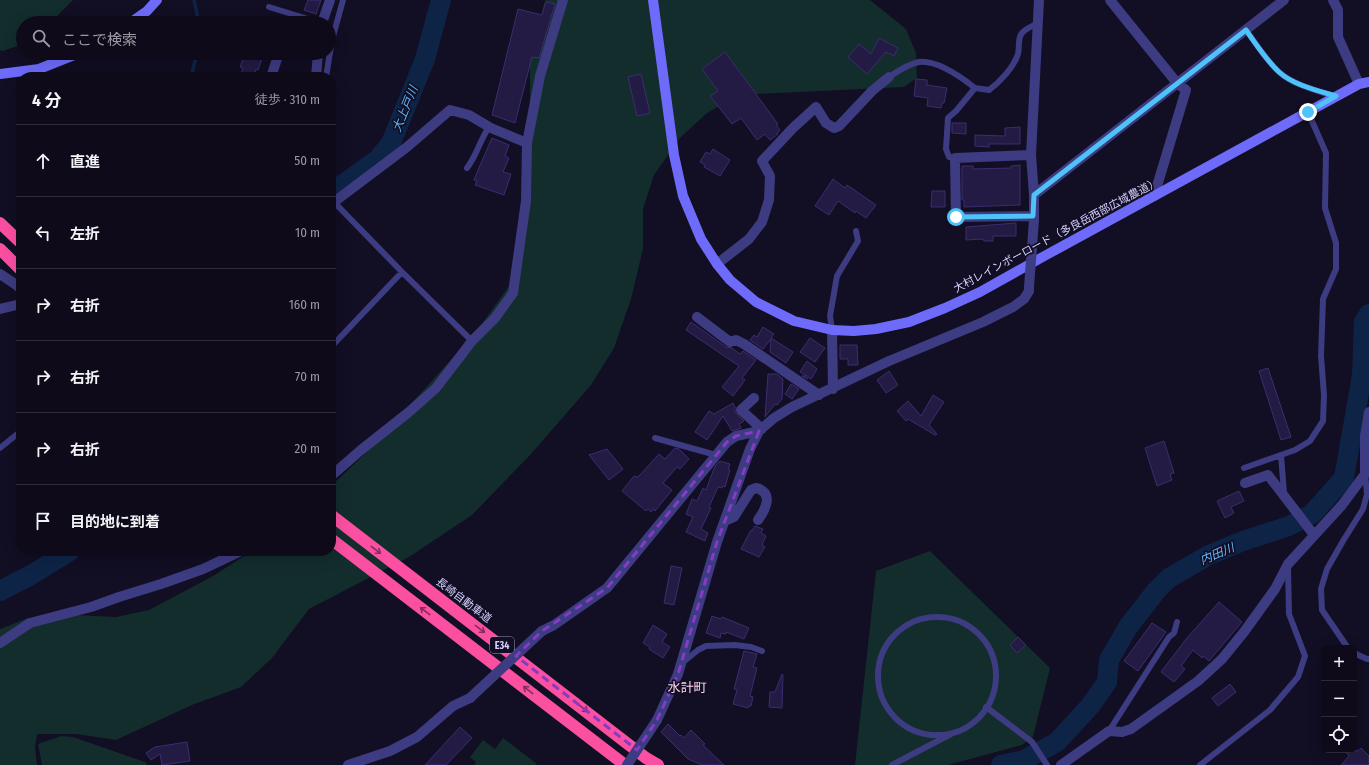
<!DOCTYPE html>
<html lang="ja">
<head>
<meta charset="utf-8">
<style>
	:root { --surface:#0e0a1a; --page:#1c1827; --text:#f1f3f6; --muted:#9b9aa2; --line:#2e2b39 }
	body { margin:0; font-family:"Fira Sans Condensed","Noto Sans JP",sans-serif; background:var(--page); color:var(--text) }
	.controls { position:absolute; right:12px; bottom:12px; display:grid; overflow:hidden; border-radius:8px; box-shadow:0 4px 16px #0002 }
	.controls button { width:36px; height:36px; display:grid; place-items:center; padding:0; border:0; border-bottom:1px solid var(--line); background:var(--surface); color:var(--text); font:20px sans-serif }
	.stop { position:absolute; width:12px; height:12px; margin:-9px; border:3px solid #4fc3f7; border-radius:50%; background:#fff }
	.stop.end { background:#4fc3f7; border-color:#fff; box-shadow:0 1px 4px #0008 }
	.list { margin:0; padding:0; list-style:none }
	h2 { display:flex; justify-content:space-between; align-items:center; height:52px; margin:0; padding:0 16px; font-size:17px }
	h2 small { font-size:13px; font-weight:400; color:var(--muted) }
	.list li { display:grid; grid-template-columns:26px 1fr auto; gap:12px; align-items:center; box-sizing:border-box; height:72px; padding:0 16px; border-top:1px solid var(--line) }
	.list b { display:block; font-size:15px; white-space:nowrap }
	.list em { font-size:13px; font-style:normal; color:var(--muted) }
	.icon { flex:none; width:22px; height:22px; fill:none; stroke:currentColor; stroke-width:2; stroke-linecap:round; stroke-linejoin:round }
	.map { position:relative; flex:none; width:1369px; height:765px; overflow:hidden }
	.search { position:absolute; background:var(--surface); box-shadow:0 4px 16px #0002; left:16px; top:16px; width:320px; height:44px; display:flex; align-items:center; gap:10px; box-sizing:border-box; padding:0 14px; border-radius:22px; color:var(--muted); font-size:15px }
	.panel { position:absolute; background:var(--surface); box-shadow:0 4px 16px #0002; left:16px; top:72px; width:320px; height:484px; border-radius:16px }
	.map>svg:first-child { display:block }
	.green { fill:#122d2c }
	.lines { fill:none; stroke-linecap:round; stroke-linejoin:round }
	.stream { stroke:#0e2447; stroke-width:3.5 }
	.river { stroke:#0e2447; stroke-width:20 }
	.building { fill:#231b43; stroke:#3a2e6f }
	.lane { stroke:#3d3b81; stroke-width:6 }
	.street { stroke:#3d3b81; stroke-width:10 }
	.secondary { stroke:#6e6bfb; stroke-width:10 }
	.highway { stroke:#fb4fa2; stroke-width:12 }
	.street-bridge { stroke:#3d3b81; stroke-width:10 }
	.oneway { stroke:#862e62 }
	.route { stroke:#4fc3f7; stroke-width:5 }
	.marked { fill:none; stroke:#843cc5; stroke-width:3; stroke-dasharray:8 5; stroke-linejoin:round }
	.labels { text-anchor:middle; stroke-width:3.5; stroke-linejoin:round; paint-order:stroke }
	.shield { fill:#120e23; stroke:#9b96bc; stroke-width:1 }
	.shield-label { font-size:10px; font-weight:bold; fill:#d6d1fe }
	.street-label { font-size:11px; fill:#d6d1fe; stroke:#120e23 }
	.water-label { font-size:12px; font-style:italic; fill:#62b5fb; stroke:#120e23 }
	.quarter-label { font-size:13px; fill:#fed3ee; stroke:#120e23 }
</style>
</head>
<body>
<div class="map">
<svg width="1369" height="765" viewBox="0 0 1369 765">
	<rect width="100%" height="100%" fill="#120e23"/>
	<!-- green -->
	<path class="green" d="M0,0H73L50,23H23V44L3,51L0,50Z
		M545,0H870L906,29L916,53L917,78L904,87L756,94L732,99L707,113L680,138L654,175L643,209V249L631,299L614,348L591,385L531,454L472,515L409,557L309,609L272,658L241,687L192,705L116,740L76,734H37L35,747L37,765H0V629L28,618L76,615L116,617L149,610L213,576L252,551H331V486L371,448L438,374L476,332L509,286L523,250L530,130V61Z
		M930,551L1050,668L1033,737L1022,745L948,765H855L876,571Z
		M61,736L73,737L145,762L147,765H42L38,744Z
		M503,738L537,764L536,765H474L476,762L470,757L483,740L495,749Z"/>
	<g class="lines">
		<!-- stream -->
		<path class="stream" d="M194,0L199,23
			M191,77L197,53"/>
		<!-- river -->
		<path class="river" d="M331,193L378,159L391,143L425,59L441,0
			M0,591L31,575L70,551
			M1001,765L1024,760L1057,742L1091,705L1107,682L1109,660L1128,627L1156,591L1169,578L1209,555L1243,541L1289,526L1312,514L1344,478L1362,375L1364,322L1369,314"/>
	</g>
	<!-- building -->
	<path class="building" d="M308,0H321L316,14L304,10Z
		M547,2L555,4L539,58L532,57L515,123L492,115L518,9L542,15L545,4Z
		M879,38L898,48L894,56L886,52L867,74L848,57L859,44L871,54Z
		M725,52L778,124L776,125L780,130L777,133L778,134L770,140L765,134L757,140L741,118L732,124L710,96L718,91L702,69Z
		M245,53H264L258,70L256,69L254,77H240L243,68L240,67Z
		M641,74L650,113L637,116L628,77Z
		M916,79L927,80V85L947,88L944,103H942L941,108L927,106L928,98L914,96Z
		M952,123H966V134L952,133Z
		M1020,127V144H989V147L975,146V135L1005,136V128Z
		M492,138L509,145L505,156L509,158L503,172L511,174L504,195L475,185L477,181L474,180L478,170Z
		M713,149L730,160L720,176L704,167L705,165L700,162L706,152L710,154Z
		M1020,165V205L964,207V200H962V166H973V169L1011,168V166Z
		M833,179L845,188L847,185L876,205L866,218L856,211L855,213L838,201L829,215L815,206Z
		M932,191H945V207H931Z
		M1016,223V236H993V241H984L983,239L966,240V227Z
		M691,322L726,347L732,348L740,354L743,351L756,360L742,378L745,380L733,396L722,387L739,366L686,330Z
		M763,327L774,334L771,338L793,352L786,363L770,352L771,339L763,349L750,340L754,335L757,337Z
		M810,338L825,348L815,362L800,352Z
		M840,345H857L858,365H848V359H840Z
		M807,361L817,369L811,379L808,377L807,379L802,376H807L800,372Z
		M1268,368L1291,437L1281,440L1259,371Z
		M889,371L898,385L886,393L877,380Z
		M768,374H777L783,379L782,399L777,405L775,404L765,417Z
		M791,384L799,389L792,399L785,394Z
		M933,395L944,402L929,425L937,434L935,435L908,419L906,421L897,411L908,401L921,416Z
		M733,403L735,407V412L744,421L739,424L741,428L732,431L723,416L707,440L695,432L709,411L714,414Z
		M1164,441L1174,473L1170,474L1172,480L1157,486L1145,448Z
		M675,448L679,449L689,459L680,469L677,467L663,483L672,490L655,511L653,509L651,512L648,509L646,511L622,491L634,476L638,477L659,454L665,459Z
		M607,449L623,469L609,480L589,455Z
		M720,461L730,464L728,470H730L725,487L723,486L722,488L718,487L709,507L711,508L701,529L708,533L705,541L686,532L693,517L686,514L692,499L697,501L703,488L706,490L715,466Z
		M1239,491L1244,501L1231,507L1234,513L1225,518L1217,501Z
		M755,526L763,529L761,533L766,536L762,545L765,547L759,557L741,549L751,530L752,531Z
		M671,566L682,568L674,605L664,603Z
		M1219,602L1242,622L1209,661L1203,656L1202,658L1193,650L1181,666L1185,669L1174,682L1161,672L1187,638Z
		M712,616L721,619L722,617L749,628L744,639L726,632V634L721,633L720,638L706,633Z
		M1152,623L1166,632L1138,671L1124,661Z
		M653,625L667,634L662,642L670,647L663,658L649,649L650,647L643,643Z
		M1018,637L1026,645L1017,653L1010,645Z
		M744,651L757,654L753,667L757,668L750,696L753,697L751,706H749L748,708L733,704L737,690L734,689Z
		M782,674L783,675L782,708L769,707L770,692H775Z
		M1230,684L1236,692L1218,706L1212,698Z
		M668,724L680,736L681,735L684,738L691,730L705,744L703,745L724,765H702L688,759L661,732Z
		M460,727L472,738L446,765H425Z
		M187,742L190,761L162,765L160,754L151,760L146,753L155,747Z
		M1361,748L1369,756V765H1341L1349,756L1344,750L1358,751Z"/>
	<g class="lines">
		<!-- lane -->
		<path class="lane" d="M269,7L321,23
			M1246,30C1256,44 1266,60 1279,72C1293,85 1319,91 1336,97
			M326,77L332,40L343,0
			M889,77C898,71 908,64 919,62C937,60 961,77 975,88L956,111L948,118L946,149L949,157L955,158
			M975,88L989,90C1000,82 1014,67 1018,54C1020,47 1017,39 1022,33C1026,28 1033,26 1038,23
			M467,168C477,155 480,140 489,127
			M334,202L402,272L472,341
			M832,330L830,316L837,276L858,241L856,231
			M331,347L402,272
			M655,438L716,455
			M0,448L21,431
			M1281,455L1284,493
			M1244,468L1295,450L1310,441L1323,421L1324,395L1321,356L1323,299L1336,269V243L1325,208L1326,153L1308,112
			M878 676a59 59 0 1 1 118 0a59 59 0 1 1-118 0Z
			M1348,648L1322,610L1321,589L1327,569L1343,541L1363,509L1367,494L1365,474
			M1354,653L1367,659H1369
			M682,663L698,650L706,646L735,645L751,647L762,651
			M986,707L1032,742L1047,765
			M1109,731L1169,637L1174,633L1177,622
			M892,765L951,734
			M1200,765L1270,710L1298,677L1305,656L1289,614L1288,567"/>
		<!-- street -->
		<path class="street" d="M1110,0L1177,83L1186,90L1154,196
			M1333,0L1338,10V37L1359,84
			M322,23L330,0
			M271,77L279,53
			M316,77L318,53
			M1031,155L955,158L956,217L1033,216
			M1034,195L1284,0
			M331,199L334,202L407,147L450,110L469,115L491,128L527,143
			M1034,220V195L1031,155L1039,0
			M717,264L749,239L762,222L769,200L770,176L762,161L793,128L816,107L826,123L834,128L839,126L872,91L889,77
			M0,274L15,284L21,289
			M0,309L21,304
			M697,317L730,342L736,340L744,344L819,395
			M832,330L833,389
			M754,398L741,410L762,429
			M331,476L361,450L409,412L436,388L472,341L495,318L513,293L526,201L527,143L540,76L563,0
			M1245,483L1268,475L1314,535
			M725,521L734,517L751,490L756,488C774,492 766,509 758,520
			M542,631L554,625L607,588L727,442L736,436L759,431
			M0,643L30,623L91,607L119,597L161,584L203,569L241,551
			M657,720L678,674L717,542L750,449L759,431L774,418L792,407L889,361L983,322L1013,307L1024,299L1029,291V287
			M348,765L390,751L417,737L453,706L470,698
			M1061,765L1109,731L1122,732L1131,729L1198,681L1222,659L1244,632L1275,589L1288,564L1342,505L1365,474V436L1369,412"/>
		<!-- secondary -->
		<path class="secondary" d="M653,0L674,155L683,196L701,239L717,264L730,280L756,302L794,321L832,330L854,331L876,329L909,322L945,308L980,292L1048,254L1359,84L1369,82
			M130,23L147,11L157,0
			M0,74L39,69L79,53"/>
		<!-- highway -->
		<path class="highway" d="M0,223L21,243
			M0,249L21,270
			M331,515L646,758L658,765
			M331,539L625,765"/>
		<!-- street-bridge -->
		<path class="street-bridge" d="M1029,287L1034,220
			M470,698L542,631
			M627,765L657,720"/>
	</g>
	<!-- one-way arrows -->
	<defs><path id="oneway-shaft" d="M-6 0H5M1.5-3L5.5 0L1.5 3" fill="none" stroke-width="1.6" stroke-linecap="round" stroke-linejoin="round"/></defs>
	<g class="oneway">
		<use href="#oneway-shaft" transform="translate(376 550) rotate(37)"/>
		<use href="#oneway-shaft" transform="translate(425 611) rotate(-143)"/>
		<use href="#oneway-shaft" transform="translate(480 629) rotate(37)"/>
		<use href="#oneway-shaft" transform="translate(528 690) rotate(-142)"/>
		<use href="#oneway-shaft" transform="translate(583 708) rotate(38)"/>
	</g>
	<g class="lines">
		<!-- route -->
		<path class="route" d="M956,217L1033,216L1034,195L1246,30C1256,44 1266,60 1279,72C1293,85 1319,91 1336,96L1308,112"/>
	</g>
	<!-- marked area -->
	<path class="marked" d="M759,431L717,542L678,674L657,720L637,750L516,656L542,631L607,588L727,442L736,436Z"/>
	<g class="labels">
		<!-- shield labels -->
		<rect class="shield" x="490" y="637" width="24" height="16" rx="3"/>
		<g class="shield-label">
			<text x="502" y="649">E34</text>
		</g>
		<!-- street labels -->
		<g class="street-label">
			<text transform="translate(1056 235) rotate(-28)" y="4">大村レインボーロード（多良岳西部広域農道）</text>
			<text transform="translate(464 600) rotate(37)" y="4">長崎自動車道</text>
		</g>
		<!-- water labels -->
		<g class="water-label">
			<text transform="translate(405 109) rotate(-68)" y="4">大上戸川</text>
			<text transform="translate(1217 554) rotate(-23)" y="4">内田川</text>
		</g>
		<!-- quarter labels -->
		<g class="quarter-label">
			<text x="687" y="692">水計町</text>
		</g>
	</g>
</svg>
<div class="controls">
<button>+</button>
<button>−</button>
<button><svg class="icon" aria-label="locate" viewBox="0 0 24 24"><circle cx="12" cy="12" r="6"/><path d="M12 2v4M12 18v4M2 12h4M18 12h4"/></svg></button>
</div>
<div class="stop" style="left:956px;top:217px"></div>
<div class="stop end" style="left:1308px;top:112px"></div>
<div class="search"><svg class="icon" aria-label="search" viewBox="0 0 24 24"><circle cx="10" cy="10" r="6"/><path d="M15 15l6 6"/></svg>ここで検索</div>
<section class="panel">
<h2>4 分<small>徒歩 · 310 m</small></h2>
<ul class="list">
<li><svg class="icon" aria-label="ahead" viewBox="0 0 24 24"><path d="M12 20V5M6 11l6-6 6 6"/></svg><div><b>直進</b></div><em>50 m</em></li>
<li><svg class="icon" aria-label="left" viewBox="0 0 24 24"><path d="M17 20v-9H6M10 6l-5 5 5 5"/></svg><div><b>左折</b></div><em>10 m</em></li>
<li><svg class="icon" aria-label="right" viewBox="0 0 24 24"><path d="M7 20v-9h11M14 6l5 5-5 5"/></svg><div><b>右折</b></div><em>160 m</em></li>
<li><svg class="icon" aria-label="right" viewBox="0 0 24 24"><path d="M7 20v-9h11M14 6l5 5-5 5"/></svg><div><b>右折</b></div><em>70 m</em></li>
<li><svg class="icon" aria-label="right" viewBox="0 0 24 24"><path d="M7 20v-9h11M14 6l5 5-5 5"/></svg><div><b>右折</b></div><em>20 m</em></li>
<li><svg class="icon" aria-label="arrive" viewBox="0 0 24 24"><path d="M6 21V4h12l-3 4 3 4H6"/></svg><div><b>目的地に到着</b></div></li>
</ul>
</section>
</div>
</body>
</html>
